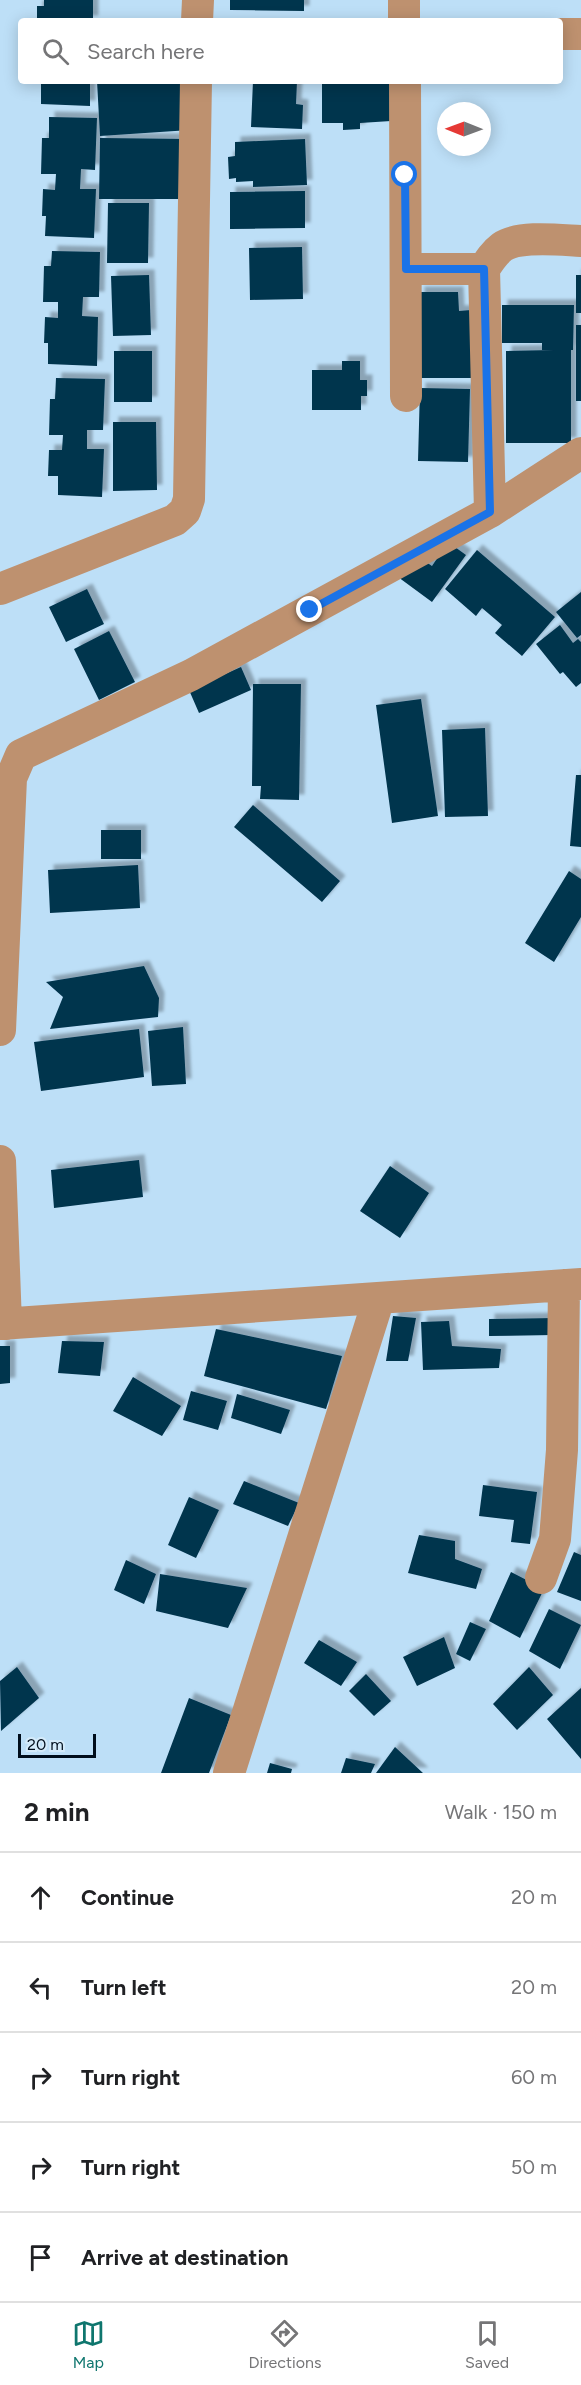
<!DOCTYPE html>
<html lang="en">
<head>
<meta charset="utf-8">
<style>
	:root { --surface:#fff; --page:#f2f2f2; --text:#202124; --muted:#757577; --line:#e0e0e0; --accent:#0f766e }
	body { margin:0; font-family:Figtree,sans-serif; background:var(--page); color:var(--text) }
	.compass { position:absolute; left:437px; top:102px; width:54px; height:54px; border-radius:50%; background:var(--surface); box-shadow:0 3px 15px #0003; rotate:271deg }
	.scale { position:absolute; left:18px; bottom:15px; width:78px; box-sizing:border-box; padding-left:6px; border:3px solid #000e1c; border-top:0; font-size:16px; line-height:21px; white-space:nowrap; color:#000e1c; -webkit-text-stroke:4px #d4ebfa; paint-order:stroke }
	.stop { position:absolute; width:18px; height:18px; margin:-14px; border:4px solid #1a73e8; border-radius:50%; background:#fff }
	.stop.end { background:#1a73e8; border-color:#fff; box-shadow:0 2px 6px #0008 }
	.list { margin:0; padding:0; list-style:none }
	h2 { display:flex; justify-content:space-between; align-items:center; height:78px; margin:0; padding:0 24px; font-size:26px }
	h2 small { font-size:20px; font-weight:400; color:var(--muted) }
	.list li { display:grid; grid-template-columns:39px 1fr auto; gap:18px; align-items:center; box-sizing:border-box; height:90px; padding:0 24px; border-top:2px solid var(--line) }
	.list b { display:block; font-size:22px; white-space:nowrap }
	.list em { font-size:20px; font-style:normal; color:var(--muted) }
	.icon { flex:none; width:33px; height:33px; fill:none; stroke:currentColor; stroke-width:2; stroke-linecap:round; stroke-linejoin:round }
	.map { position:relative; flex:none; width:581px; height:1773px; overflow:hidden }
	.search { position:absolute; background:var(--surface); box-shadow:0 3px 15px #0003; left:18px; right:18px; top:18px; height:66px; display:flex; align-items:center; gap:15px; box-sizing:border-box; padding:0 21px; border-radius:6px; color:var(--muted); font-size:22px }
	.sheet { height:528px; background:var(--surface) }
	nav { display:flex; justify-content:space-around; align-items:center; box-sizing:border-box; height:84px; border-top:2px solid var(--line); background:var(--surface); font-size:16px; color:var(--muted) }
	nav a { display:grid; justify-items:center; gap:3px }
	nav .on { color:var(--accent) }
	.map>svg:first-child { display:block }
	.building { fill:#06344d; filter:url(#shadow) }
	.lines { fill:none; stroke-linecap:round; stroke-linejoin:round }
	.minor { stroke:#be916f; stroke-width:32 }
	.route { stroke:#1a73e8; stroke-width:8 }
</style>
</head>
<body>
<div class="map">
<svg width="581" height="1773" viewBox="0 0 581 1773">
	<defs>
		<filter id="shadow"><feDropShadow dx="5.5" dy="-5.5" stdDeviation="1.5" flood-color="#0004"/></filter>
	</defs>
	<rect width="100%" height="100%" fill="#bddff7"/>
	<!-- building -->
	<path class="building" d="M44,0H93V21H37V6H44Z
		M230,0H304V11L230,10Z
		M37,81H90V106L41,104V84L37,83Z
		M97,81H187L190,130L100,136Z
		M253,81H297L296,104L303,105L302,129L251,127Z
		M322,81H390L391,121L360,123V129L343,130V123H322Z
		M49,117L97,118L95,170L81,169L80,189H96L94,238L45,236L46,216H42L43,189L55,190L56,174H41L42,138H49Z
		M100,138L188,139V199H99Z
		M305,139L307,185L253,187V181L236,182V178L229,179L228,157L235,156V142Z
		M305,191V228L230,229V192Z
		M108,203H149L148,263H107Z
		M302,247L303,299L250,300L249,248Z
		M52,251L100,252L99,297H83L82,316L98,317L97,366L48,364V343H44L45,317L58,318V302H43L44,266H51Z
		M149,275L151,335L113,336L111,276Z
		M576,275H581V313H576Z
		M419,292H458L459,311L471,310L472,378H420Z
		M502,305H574L573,350H571V443H506V351L554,350H542V343H502Z
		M576,325H581V401H576Z
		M114,351H152V402H114Z
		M342,361H360V380H367V396H361V410H312V370H342Z
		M56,378L105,379L103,430H87V449H104L102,497L58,495V476H48L49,450H62L63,435H49L50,399H55Z
		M420,388L470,389L468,462L418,461Z
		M113,422H156L157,490L113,491Z
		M448,542L466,555L432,602L398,577L414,554L432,566Z
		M477,550L555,617L522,656L495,633L502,625L482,608L476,616L445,589Z
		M87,589L104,624L66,642L49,607Z
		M581,592V635L577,638L556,612Z
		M560,625L573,643L578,639L581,642V683L576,687L563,672L560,674L536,644Z
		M109,631L135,682L99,700L74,649Z
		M241,667L251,690L199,713L189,690Z
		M253,684H301L299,800L260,799L261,786H252Z
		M421,699L438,816L392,823L376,705Z
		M485,728L488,816L445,817L442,730Z
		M576,775H581V847L570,846Z
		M253,805L340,881L322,902L234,827Z
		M101,830H141V859H101Z
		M138,865L140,908L50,913L48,870Z
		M569,871L581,879V917L554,962L525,943Z
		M144,966L159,998L158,1017L50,1029L63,997L46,982Z
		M183,1027L186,1084L152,1086L148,1031Z
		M139,1029L144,1077L41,1091L34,1042Z
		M139,1160L143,1197L54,1208L51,1170Z
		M390,1166L429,1193L400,1238L360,1211Z
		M393,1316L416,1318L408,1361H386Z
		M555,1318L553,1335L489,1336V1319Z
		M449,1321L452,1346L501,1349L499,1368L423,1370L421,1322Z
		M216,1329L342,1356L326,1409L204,1376Z
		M62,1341L104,1342L100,1376L58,1373Z
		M0,1346H10V1383L0,1384Z
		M133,1377L181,1406L162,1436L113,1411Z
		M191,1391L227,1401L218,1430L183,1420Z
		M237,1394L290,1410L281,1434L231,1418Z
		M244,1481L299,1503L288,1526L233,1504Z
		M483,1485L537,1492L530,1544L511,1542L514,1520L479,1516Z
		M189,1497L219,1510L196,1558L168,1545Z
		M419,1535L455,1541V1559L482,1569L476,1589L408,1573Z
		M574,1552L581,1555V1601L557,1592Z
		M126,1560L156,1574L144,1604L114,1590Z
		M511,1572L544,1589L520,1638L489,1621Z
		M160,1574L247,1588L228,1628L156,1611Z
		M549,1609L581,1625L560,1669L529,1651Z
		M470,1622L486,1629L470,1661L456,1654Z
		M444,1637L455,1668L417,1686L403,1657Z
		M319,1640L357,1662L341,1686L304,1663Z
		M17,1667L39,1698L1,1731L0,1681Z
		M529,1667L553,1695L517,1730L493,1704Z
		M366,1674L391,1701L374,1716L349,1691Z
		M581,1688V1759L547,1719Z
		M189,1698L231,1715L209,1773H161Z
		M395,1747L423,1773H376Z
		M346,1758L375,1764L371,1773H341Z
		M270,1763L292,1769L291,1773H267Z"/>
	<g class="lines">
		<!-- minor -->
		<path class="minor" d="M404,0V21
			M197,21L198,0
			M560,34H581
			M405,81L406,396
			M406,269H484
			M490,512L484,269C489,261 494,253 502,247C519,235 560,240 581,241
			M0,589L175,520L185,511L189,499L196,81
			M0,1030L11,778L21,755L191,675L490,512L581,453
			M0,1161L6,1324
			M0,1324L581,1284
			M541,1578L555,1539L562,1450L564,1285
			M229,1773L379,1298"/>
	</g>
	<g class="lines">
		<!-- route -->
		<path class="route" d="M310,610L490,512L484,269H406L405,175"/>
	</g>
</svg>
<svg class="compass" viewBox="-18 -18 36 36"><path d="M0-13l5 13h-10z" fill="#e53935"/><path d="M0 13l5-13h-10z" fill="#757577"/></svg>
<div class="scale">20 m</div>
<div class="stop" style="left:405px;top:175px"></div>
<div class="stop end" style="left:310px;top:610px"></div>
<div class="search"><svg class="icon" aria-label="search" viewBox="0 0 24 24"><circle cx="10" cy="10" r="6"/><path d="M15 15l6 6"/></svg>Search here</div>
</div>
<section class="sheet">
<h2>2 min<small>Walk · 150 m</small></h2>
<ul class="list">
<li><svg class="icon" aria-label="ahead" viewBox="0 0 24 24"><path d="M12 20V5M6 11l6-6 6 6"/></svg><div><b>Continue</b></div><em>20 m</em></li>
<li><svg class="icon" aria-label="left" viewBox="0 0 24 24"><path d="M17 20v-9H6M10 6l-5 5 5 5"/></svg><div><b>Turn left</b></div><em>20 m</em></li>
<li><svg class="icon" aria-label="right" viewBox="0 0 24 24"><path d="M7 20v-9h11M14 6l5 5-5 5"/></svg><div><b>Turn right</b></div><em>60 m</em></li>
<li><svg class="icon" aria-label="right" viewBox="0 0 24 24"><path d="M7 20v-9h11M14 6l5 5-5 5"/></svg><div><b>Turn right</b></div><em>50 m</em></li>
<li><svg class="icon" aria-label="arrive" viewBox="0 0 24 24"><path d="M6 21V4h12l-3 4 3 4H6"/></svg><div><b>Arrive at destination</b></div></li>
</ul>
</section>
<nav>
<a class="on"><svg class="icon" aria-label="map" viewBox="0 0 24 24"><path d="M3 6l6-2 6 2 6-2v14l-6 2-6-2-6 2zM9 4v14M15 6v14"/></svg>Map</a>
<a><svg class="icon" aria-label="directions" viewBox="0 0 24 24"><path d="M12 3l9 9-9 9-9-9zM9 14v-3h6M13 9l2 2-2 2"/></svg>Directions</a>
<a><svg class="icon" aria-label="saved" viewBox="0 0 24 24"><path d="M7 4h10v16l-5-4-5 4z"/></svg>Saved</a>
</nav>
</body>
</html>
